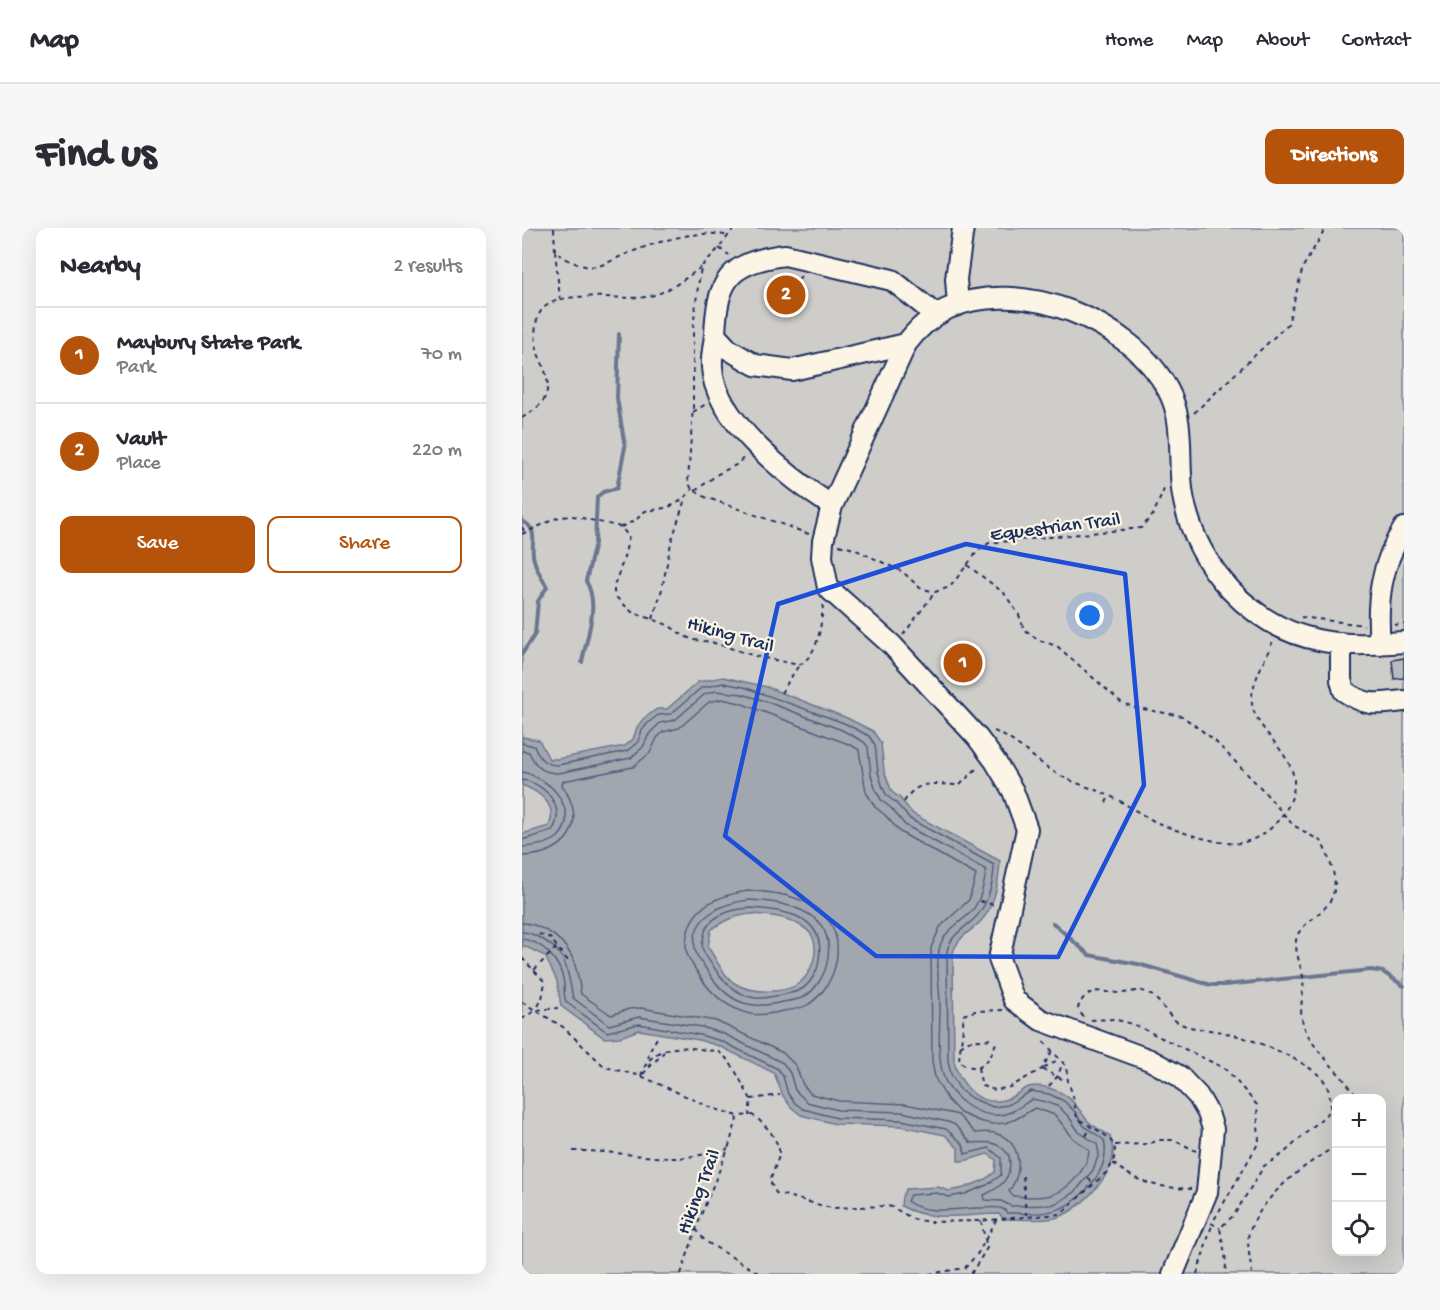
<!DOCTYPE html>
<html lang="en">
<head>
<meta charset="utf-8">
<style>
	:root { --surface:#fff; --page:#f7f7f7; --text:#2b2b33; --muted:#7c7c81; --line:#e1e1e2; --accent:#b45309 }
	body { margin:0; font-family:"Gochi Hand",sans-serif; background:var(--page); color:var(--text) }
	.controls { position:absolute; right:18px; bottom:18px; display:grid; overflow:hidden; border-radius:12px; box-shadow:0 6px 24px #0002 }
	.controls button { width:54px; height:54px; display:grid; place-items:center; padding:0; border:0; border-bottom:2px solid var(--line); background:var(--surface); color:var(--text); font:30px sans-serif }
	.you { position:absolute; left:568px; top:388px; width:21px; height:21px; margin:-15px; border:4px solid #fff; border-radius:50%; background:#1a73e8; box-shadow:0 0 0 9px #1a73e833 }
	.badge { display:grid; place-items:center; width:39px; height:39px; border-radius:50%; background:var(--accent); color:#fff; font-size:20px; font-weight:700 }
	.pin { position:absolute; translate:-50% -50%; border:3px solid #fff; box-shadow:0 2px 6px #0006 }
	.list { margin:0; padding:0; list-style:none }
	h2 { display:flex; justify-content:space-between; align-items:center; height:78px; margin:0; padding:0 24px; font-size:26px }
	h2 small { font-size:20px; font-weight:400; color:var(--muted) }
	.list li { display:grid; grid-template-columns:39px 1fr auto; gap:18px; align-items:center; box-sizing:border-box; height:96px; padding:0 24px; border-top:2px solid var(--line) }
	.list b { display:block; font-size:22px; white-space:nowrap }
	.list p { margin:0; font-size:20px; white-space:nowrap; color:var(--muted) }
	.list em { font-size:20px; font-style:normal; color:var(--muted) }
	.actions { display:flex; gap:12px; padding:18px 24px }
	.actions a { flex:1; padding:14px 0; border:2px solid var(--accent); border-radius:12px; text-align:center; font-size:21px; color:var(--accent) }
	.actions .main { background:var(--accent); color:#fff }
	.icon { flex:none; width:33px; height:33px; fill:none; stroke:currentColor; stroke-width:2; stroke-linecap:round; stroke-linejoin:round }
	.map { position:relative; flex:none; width:882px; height:1046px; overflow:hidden; border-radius:12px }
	header { display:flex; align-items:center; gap:36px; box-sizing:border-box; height:84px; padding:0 30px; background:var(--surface); border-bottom:2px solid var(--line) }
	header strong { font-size:28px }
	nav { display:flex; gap:33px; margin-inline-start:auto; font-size:21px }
	.intro { display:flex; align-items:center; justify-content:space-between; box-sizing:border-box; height:144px; padding:0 36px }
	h1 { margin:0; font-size:42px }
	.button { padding:15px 27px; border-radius:12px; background:var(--accent); color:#fff; font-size:21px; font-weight:700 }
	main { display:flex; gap:36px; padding:0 36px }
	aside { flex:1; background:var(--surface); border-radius:12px; box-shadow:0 6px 24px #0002 }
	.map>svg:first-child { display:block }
	.green { fill:#cfcdca; stroke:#757e94; stroke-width:1.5; fill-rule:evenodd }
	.water { fill:#a2a7af; stroke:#6c778f; stroke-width:1.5; fill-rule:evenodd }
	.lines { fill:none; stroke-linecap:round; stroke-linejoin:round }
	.shore { stroke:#515f7e; stroke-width:1.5 }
	.stream { stroke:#6c778f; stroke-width:4 }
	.building { fill:#babbbe; stroke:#1b2f5e; stroke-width:1.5 }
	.minor-casing { stroke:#1b2f5e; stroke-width:24 }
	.path { stroke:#1b2f5e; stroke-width:2; stroke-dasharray:4.5 4.5; stroke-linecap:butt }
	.minor { stroke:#fcf5e5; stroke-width:20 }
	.marked { fill:none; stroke:#1d4ed8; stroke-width:4.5; stroke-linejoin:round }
	.labels { text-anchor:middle; stroke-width:4.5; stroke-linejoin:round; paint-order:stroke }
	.street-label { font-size:20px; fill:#1b2f5e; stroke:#fcf5e5 }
</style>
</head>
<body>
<header>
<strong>Map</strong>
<nav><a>Home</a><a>Map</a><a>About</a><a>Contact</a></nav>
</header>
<div class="intro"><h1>Find us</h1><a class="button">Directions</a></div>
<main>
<aside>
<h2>Nearby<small>2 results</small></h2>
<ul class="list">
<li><span class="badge">1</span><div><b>Maybury State Park</b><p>Park</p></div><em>70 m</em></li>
<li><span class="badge">2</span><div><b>Vault</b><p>Place</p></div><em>220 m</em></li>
</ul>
<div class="actions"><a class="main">Save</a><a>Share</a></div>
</aside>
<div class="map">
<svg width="882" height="1046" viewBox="0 0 882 1046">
	<rect width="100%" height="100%" fill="#eee9dd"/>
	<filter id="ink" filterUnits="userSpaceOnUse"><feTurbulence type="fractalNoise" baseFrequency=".0167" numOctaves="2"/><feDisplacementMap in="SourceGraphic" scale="12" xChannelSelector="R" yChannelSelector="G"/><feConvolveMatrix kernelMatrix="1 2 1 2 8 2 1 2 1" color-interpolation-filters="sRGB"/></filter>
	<g filter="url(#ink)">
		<!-- green -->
		<path class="green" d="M0,0H882V1046H0ZM814,870H860V1024H814Z"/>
		<!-- water -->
		<path class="water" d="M201,449L245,459L325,490L351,503L359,515L362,543L370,564L378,570L391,586L478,633C477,652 473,678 459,693C449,704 435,709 431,725L432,833C436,852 453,876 476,873C499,871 498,852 527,860C548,866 553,876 565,892C571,899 581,903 588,908C589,914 592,921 591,927C589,950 556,984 533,990C518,993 498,991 482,991L477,986C445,986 409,995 379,978L380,969L384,961L416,959L427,963L442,960L462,952L473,944L474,932L466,926C455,928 446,934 436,933V920L423,907L379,898L314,896L279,887L269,879L261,868L252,845L197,818L177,812L117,802L98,809L82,810L39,778L35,753L23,728L0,717V606L27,598C36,577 18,564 0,557V509L17,512L27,531H35L103,518L111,511L115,499L121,491L135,481H145L176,454ZM229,686C244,687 260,688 274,695C280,698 289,703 291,710C297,725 289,747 276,756C262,766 228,765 214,756C202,749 194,731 186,719L189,702C202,692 212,688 229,686Z"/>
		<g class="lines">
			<!-- shore -->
			<path class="shore" d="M0,515L12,518C18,530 21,537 36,537L105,523L116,514L120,502L126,495L136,487L149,486L179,460L201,455L222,459L322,495L347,508L353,517L356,544L361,560L365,568L374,575L388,591L472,637C472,654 465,679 452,691C441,701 429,707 425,723L426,833L429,846L438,862L449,870L471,879L486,877L509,863L527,866L542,873L553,884L562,898L582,912C586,928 581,941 571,954C546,985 526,987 489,985C480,985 488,985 481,981C475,978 464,980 458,980C436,980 404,988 385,973L388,967L415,965L427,969L443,966L465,957L479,947V930L467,920L443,926L441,916L424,901L379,892L315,890L281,881L273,875L266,866L261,848L256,841L199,813L178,807L117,796L85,804L44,774C41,766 43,758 41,750C36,731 20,713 0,711
				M0,523L7,524C14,539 20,545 37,545L109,530L121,519L127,506L138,495L153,492L183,466L194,463L220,466L240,472L320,502L342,514L346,519L349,547L354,563L360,573L369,580L383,597L464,642C463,655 458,675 448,685C437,696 423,702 418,718C413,736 418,759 418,778C418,800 415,825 421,847C428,869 454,889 478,887C490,886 500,877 510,871L524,874L537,879L547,889L557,904L575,916L577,926L571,942L553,964L537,974L529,977L489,978L479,973L463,972L462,967C480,959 491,949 487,928C477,912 465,914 449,915L433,897L426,894L380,884L316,882L285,874L273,862L268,845L261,835L202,806L180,799L117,789L87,797L51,770C45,742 46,725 18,710C12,707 7,704 0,704
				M0,544C8,545 14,549 21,553C39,564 54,591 36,609C28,616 10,619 0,619
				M0,552C24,555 45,581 30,603L0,612
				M0,628C45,627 67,596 40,557L41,553L111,539L128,525L135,510L141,504L157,500L187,474L200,471L218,475L329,517L337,522L344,564L353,579L363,587L378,604L454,647L447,672L418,699L409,720L410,833L413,850L425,871L438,885L457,893L470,896L483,895L494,891L513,880L533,887L551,910L567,922C567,939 546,963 529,967C518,970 503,969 491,968L487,963C502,944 500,912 472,905C466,903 459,905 453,905L436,887L428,885L383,876L317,873L289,866L281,857L274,838L261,825L194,793L119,780L107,781L89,787L59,766C55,737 50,716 23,702C15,698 9,695 0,695
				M226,663C249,663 281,668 299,684C327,708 316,757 287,776C280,781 269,782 261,783C252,785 239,788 229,786C207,781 191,768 179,750C174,742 168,734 165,726C163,720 164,714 165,708C170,677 198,667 226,663Z
				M227,672C248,673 274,676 292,690C317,709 307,754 282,769C276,772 267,773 260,774C252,776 241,778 233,777C212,776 197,761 186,744C182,737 174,729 173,721C168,688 201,675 227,672Z
				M229,680C264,683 304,687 297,732C296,743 288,757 278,762C273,765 265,765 260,767C252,768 241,771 233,770C215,767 203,755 193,741C189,735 183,728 181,722C179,717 181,712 182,708C185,687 211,681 229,680Z"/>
			<!-- stream -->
			<path class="stream" d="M0,293C19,302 7,317 12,332C15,343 20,350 25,359L16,373L13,406L0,426
				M60,434C65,408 78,376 64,353L73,315L75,269L81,264L95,260L103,219L95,170L97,106
				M531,695L567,727L616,736L689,757H703L849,742L861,744L882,758"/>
		</g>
		<!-- building -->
		<path class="building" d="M882,430V450L872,451L870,432Z"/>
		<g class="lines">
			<!-- minor casing -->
			<g class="minor-casing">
				<path id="minor" d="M436,77L434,51L441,0
					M193,107C192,118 189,129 190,139C192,192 269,251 310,278
					M384,116L270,142L233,137L206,121L193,107C195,53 206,34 263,27L370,52L414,87
					M819,415V452L822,463C845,479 855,476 882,473
					M858,416C854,373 859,336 882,300
					M651,1046L685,964L691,901L686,885L676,868L657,848L628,832L519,792L492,772L477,731L505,601L491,563L473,533L455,509L370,417L306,360L300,329L301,313L310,278L384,116C395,101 409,89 425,81C497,47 611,94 646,162C664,195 655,232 661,268C674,339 729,400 801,413C827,418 855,416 882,414"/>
			</g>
			<!-- path -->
			<path class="path" d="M32,0L33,23C45,32 60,41 76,38C85,36 94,30 102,27C131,15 175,0 206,8
				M212,0L197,20L179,39L175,66L171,100V178L166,254L170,261L183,269L287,306
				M197,20L207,27
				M33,23L38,71
				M256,60L267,63L279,48
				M171,184L184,176
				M672,185L766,96L781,39L804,0
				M0,190C9,184 19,179 23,169C30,153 21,139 16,125C12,111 11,87 24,78C46,61 97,73 123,69C144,66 163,51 179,39
				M173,263L196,246L216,236L222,229
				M0,299L3,305
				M99,299L114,292L123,283C143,281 158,278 170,261
				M0,306L37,289L51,288L99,299L107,309L101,333L92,358V364L95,370L110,384L146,397L162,408L172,412L189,414L233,428L277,437C297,426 299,398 301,377
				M317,317L332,321L381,344L398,360L413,364L428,359L455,324L467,315L619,300L631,287L643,259
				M445,337L482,365L497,387L502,401L516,412L535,418L600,475L615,480L660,488L675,499L691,511L739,560L771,597L800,614C810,639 824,664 797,685C790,691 779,699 775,708C771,720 779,737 781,749C783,763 777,777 780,791C786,821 821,844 835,870
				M779,389L842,397
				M131,391L140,361L149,315L163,271
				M872,397L882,396
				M381,407L413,364
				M259,465L277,437
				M472,503C494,512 512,531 532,544C548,554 568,559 586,567C601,574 615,584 630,592C646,601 699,618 717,615C729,614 745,605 753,596C764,584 773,570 772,552C769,520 726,498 730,468C732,450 744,430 751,413
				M382,574C395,550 414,557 438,557L457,538
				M584,575L587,568
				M458,673L472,677
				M17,706L28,710L46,733
				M0,730L23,754L20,771L14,782
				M12,742L35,719
				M0,774L41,799L83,839L119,848L190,880L216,888L230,887L235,890L248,903L257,919V928L248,953L254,965L309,980L365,978L370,979L391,991L408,994L455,993L539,986L586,943C606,911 579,906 555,890L551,868L546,853L544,838L522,814L521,809
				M481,782L453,783L441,787C442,803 438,817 437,833L444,838L456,840L460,858L473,862L488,859L520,841L530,823
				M561,789L556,780C565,756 581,765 599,765C610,765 619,759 629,767C640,774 647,791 659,796C672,802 690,801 704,805C730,810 780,831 799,849C808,859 809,871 808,883L761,926L742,938L712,987L698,1000C700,1015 706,1031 703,1046
				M0,791L14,782L36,780
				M569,792L591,791L611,796L704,841L735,877L737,914L692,992
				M438,818L446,813L471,811
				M128,839L126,825L135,810
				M456,840L468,830L474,815
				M522,840L537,831
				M520,841L544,853
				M121,846L142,824
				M119,848C128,817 157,817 184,822C189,823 194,822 198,825C211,833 220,858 229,871L227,888
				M527,858L535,849L541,835
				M229,871L258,867
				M564,908L569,899
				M593,917L626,916L637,912H652L674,923
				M51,923C84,922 117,929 150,930C168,930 188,925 206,921
				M591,935C617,957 637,959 669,961
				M501,948L504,987
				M566,950L572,956
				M689,995L698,1000
				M174,1001L183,1013L238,1046
				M159,1046L179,987L206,921L216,888
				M407,1046L443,1040L456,1025L475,991
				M449,1046L465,1020L459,993
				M675,1046L690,997
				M730,1046C729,1036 724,1013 727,1005C741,966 781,938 814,918"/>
			<!-- minor -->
			<use href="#minor" class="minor"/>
		</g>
	</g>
	<!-- marked area -->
	<path class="marked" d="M444,316L603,346L622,557L536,729L354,728L203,608L256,376Z"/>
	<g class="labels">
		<!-- street labels -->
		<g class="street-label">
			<text transform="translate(533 297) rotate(-7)" y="7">Equestrian Trail</text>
			<text transform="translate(209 405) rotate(16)" y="7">Hiking Trail</text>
			<text transform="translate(175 963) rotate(-69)" y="7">Hiking Trail</text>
		</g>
	</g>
</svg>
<div class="controls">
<button>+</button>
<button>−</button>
<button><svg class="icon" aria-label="locate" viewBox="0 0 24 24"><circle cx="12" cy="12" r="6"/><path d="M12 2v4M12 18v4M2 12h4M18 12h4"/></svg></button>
</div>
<div class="you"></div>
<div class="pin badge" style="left:441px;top:435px">1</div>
<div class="pin badge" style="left:264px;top:67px">2</div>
</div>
</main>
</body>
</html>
